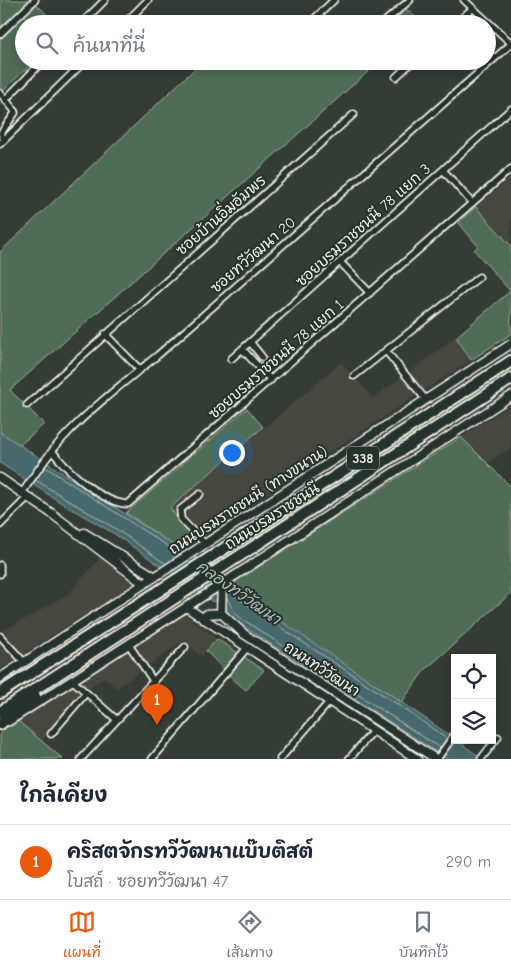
<!DOCTYPE html>
<html lang="th">
<head>
<meta charset="utf-8">
<style>
	:root { --surface:#fff; --page:#f6f6f7; --text:#1f2937; --muted:#747a83; --line:#e0e1e3; --accent:#ea580c }
	body { margin:0; font-family:"Comic Neue","Playpen Sans Thai",sans-serif; background:var(--page); color:var(--text) }
	.controls { position:absolute; right:15px; bottom:15px; display:grid; overflow:hidden; border-radius:0px; box-shadow:0 2px 12px #0003 }
	.controls button { width:45px; height:45px; display:grid; place-items:center; padding:0; border:0; border-bottom:1px solid var(--line); background:var(--surface); color:var(--text); font:25px sans-serif }
	.you { position:absolute; left:231px; top:452px; width:18px; height:18px; margin:-12px; border:4px solid #fff; border-radius:50%; background:#1a73e8; box-shadow:0 0 0 8px #1a73e833 }
	.badge { display:grid; place-items:center; width:32px; height:32px; border-radius:50%; background:var(--accent); color:#fff; font-size:16px; font-weight:700 }
	.pin { position:absolute; translate:-50% -41px; filter:drop-shadow(0 1px 2px #0008) }
	.pin::after { content:''; position:absolute; top:26px; width:18px; height:15px; background:inherit; clip-path:polygon(0 0,100% 0,50% 100%) }
	.list { margin:0; padding:0; list-style:none }
	h2 { display:flex; justify-content:space-between; align-items:center; height:65px; margin:0; padding:0 20px; font-size:21px }
	h2 small { font-size:16px; font-weight:400; color:var(--muted) }
	.list li { display:grid; grid-template-columns:32px 1fr auto; gap:15px; align-items:center; box-sizing:border-box; height:75px; padding:0 20px; border-top:1px solid var(--line) }
	.list b { display:block; font-size:19px; white-space:nowrap }
	.list p { margin:0; font-size:16px; white-space:nowrap; color:var(--muted) }
	.list em { font-size:16px; font-style:normal; color:var(--muted) }
	.icon { flex:none; width:28px; height:28px; fill:none; stroke:currentColor; stroke-width:2; stroke-linecap:round; stroke-linejoin:round }
	.map { position:relative; flex:none; width:511px; height:759px; overflow:hidden }
	.search { position:absolute; background:var(--surface); box-shadow:0 2px 12px #0003; left:15px; right:15px; top:15px; height:55px; display:flex; align-items:center; gap:12px; box-sizing:border-box; padding:0 18px; border-radius:28px; color:var(--muted); font-size:19px }
	.sheet { height:140px; background:var(--surface) }
	nav { display:flex; justify-content:space-around; align-items:center; box-sizing:border-box; height:70px; border-top:1px solid var(--line); background:var(--surface); font-size:14px; color:var(--muted) }
	nav a { display:grid; justify-items:center; gap:2px }
	nav .on { color:var(--accent) }
	.map>svg:first-child { display:block }
	.built { fill:#45473f }
	.green { fill:#4f6d56; stroke:#a2af9f }
	.water { fill:#46696c; stroke:#8c9f9e }
	.lines { fill:none; stroke-linecap:round; stroke-linejoin:round }
	.shore { stroke:#aebbb6; stroke-width:1 }
	.street-casing { stroke:#f4f1e8; stroke-width:9 }
	.secondary-casing { stroke:#f4f1e8; stroke-width:11 }
	.highway-casing { stroke:#f4f1e8; stroke-width:14 }
	.street { stroke:#26332d; stroke-width:5.5 }
	.secondary { stroke:#26332d; stroke-width:8 }
	.highway { stroke:#26332d; stroke-width:10 }
	.labels { text-anchor:middle; stroke-width:4; stroke-linejoin:round; paint-order:stroke }
	.shield { fill:#26332d; stroke:#b6b8b0; stroke-width:1 }
	.shield-label { font-size:14px; font-weight:bold; fill:#f4f1e8 }
	.street-label { font-size:15px; fill:#f4f1e8; stroke:#26332d }
	.water-label { font-size:16px; font-style:italic; fill:#aebbb6; stroke:#26332d }
</style>
</head>
<body>
<div class="map">
<svg width="511" height="759" viewBox="0 0 511 759">
	<rect width="100%" height="100%" fill="#343c35"/>
	<filter id="ink" filterUnits="userSpaceOnUse"><feTurbulence type="fractalNoise" baseFrequency=".02" numOctaves="2"/><feDisplacementMap in="SourceGraphic" scale="10" xChannelSelector="R" yChannelSelector="G"/><feConvolveMatrix kernelMatrix="1 2 1 2 8 2 1 2 1" color-interpolation-filters="sRGB"/></filter>
	<g filter="url(#ink)">
		<!-- built -->
		<path class="built" d="M511,177V246L476,207Z
			M456,337L471,360L195,540L170,508L341,362L373,398Z
			M511,405V448L487,463L461,437Z
			M100,558L134,582V584L0,669V632L27,618L69,593Z
			M184,614L217,639L201,656L184,640L116,689L105,677L80,693L42,741L18,721Z"/>
		<!-- green -->
		<path class="green" d="M1,0H32L57,24H24V61H34L0,94Z
			M406,9L423,23L390,24Z
			M203,61H342L345,64L349,61H380L10,390L44,424L20,445L0,432V252Z
			M476,207L511,246V334L471,360L456,337L510,291L474,250L478,246L458,222Z
			M511,365V372L214,566L208,563Z
			M247,408L263,427L170,508L195,540L179,549L126,513Z
			M461,437L511,487V593L423,672L402,702L286,626L235,589L233,583Z
			M217,639L264,670L246,690L234,680L206,651Z
			M18,721L63,759H0V731Z"/>
		<!-- water -->
		<path class="water" d="M0,432L179,549L214,566L233,583L235,589C316,647 403,701 483,759H447L239,623L230,615L224,603L211,601L113,533L63,504L0,463Z"/>
		<g class="lines">
			<!-- shore -->
			<path class="shore" d="M45,467L180,554
				M35,480L116,529L166,564
				M229,586L232,594C302,644 377,688 447,739
				M227,598L234,612L242,619L440,748"/>
			<!-- street casing -->
			<g class="street-casing">
				<path id="street" d="M464,0L511,43
					M81,24L105,0
					M124,24L148,0
					M309,24L334,0
					M382,24L410,0
					M455,24L473,8
					M0,34L35,0
					M396,77L413,61
					M0,93L14,110L15,113L1,133L4,140
					M6,99L43,61
					M0,144L85,61
					M443,170L472,203
					M340,262L370,293
					M105,334L140,370
					M250,342L262,357
					M242,349L271,380
					M386,351L426,400
					M231,359L511,109
					M354,376L479,277
					M27,405L354,114
					M52,451C67,470 103,504 128,504L511,169
					M22,493C35,474 48,454 64,437C92,407 126,381 158,355L511,44
					M200,494L180,510L181,519L205,544
					M0,525L28,497
					M0,565V574
					M0,636L24,662
					M129,645L154,682
					M73,681L117,720L185,647
					M51,734L86,693
					M81,759L117,720
					M152,759L247,648
					M280,759L330,701
					M349,759L374,730
					M437,759L455,734
					M481,759L498,737"/>
			</g>
			<!-- secondary casing -->
			<g class="secondary-casing">
				<path id="secondary" d="M0,478L51,513L144,584
					M84,533L155,577
					M222,584L221,613L244,634L436,759
					M186,607L417,759
					M203,619L207,614L221,613
					M0,678L511,344
					M9,721L222,584L511,396"/>
			</g>
			<!-- highway casing -->
			<g class="highway-casing">
				<path id="highway" d="M0,693L179,578L511,361
					M0,712L511,379
					M0,724L35,696"/>
			</g>
			<!-- street -->
			<use href="#street" class="street"/>
			<!-- secondary -->
			<use href="#secondary" class="secondary"/>
			<!-- highway -->
			<use href="#highway" class="highway"/>
		</g>
	</g>
	<g class="labels">
		<!-- shield labels -->
		<rect class="shield" x="347" y="446.5" width="32" height="23" rx="4"/>
		<g class="shield-label">
			<text x="363" y="463">338</text>
		</g>
		<!-- street labels -->
		<g class="street-label">
			<text transform="translate(221 215) rotate(-41)" y="5">ซอยบ้านอิ่มอัมพร</text>
			<text transform="translate(363 225) rotate(-42)" y="5">ซอยบรมราชชนนี 78 แยก 3</text>
			<text transform="translate(253 255) rotate(-41)" y="5">ซอยทวีวัฒนา 20</text>
			<text transform="translate(276 359) rotate(-41)" y="5">ซอยบรมราชชนนี 78 แยก 1</text>
			<text transform="translate(248 500) rotate(-33)" y="5">ถนนบรมราชชนนี (ทางขนาน)</text>
			<text transform="translate(272 516) rotate(-33)" y="5">ถนนบรมราชชนนี</text>
			<text transform="translate(322 669) rotate(33)" y="5">ถนนทวีวัฒนา</text>
		</g>
		<!-- water labels -->
		<g class="water-label">
			<text transform="translate(239 592) rotate(35)" y="6">คลองทวีวัฒนา</text>
		</g>
	</g>
</svg>
<div class="controls">
<button><svg class="icon" aria-label="locate" viewBox="0 0 24 24"><circle cx="12" cy="12" r="6"/><path d="M12 2v4M12 18v4M2 12h4M18 12h4"/></svg></button>
<button><svg class="icon" aria-label="layers" viewBox="0 0 24 24"><path d="M12 4l9 5-9 5-9-5zM3 14l9 5 9-5"/></svg></button>
</div>
<div class="you"></div>
<div class="pin badge" style="left:157px;top:725px">1</div>
<div class="search"><svg class="icon" aria-label="search" viewBox="0 0 24 24"><circle cx="10" cy="10" r="6"/><path d="M15 15l6 6"/></svg>ค้นหาที่นี่</div>
</div>
<section class="sheet">
<h2>ใกล้เคียง<small></small></h2>
<ul class="list">
<li><span class="badge">1</span><div><b>คริสตจักรทวีวัฒนาแบ๊บติสต์</b><p>โบสถ์ · ซอยทวีวัฒนา 47</p></div><em>290 m</em></li>
</ul>
</section>
<nav>
<a class="on"><svg class="icon" aria-label="map" viewBox="0 0 24 24"><path d="M3 6l6-2 6 2 6-2v14l-6 2-6-2-6 2zM9 4v14M15 6v14"/></svg>แผนที่</a>
<a><svg class="icon" aria-label="directions" viewBox="0 0 24 24"><path d="M12 3l9 9-9 9-9-9zM9 14v-3h6M13 9l2 2-2 2"/></svg>เส้นทาง</a>
<a><svg class="icon" aria-label="saved" viewBox="0 0 24 24"><path d="M7 4h10v16l-5-4-5 4z"/></svg>บันทึกไว้</a>
</nav>
</body>
</html>
